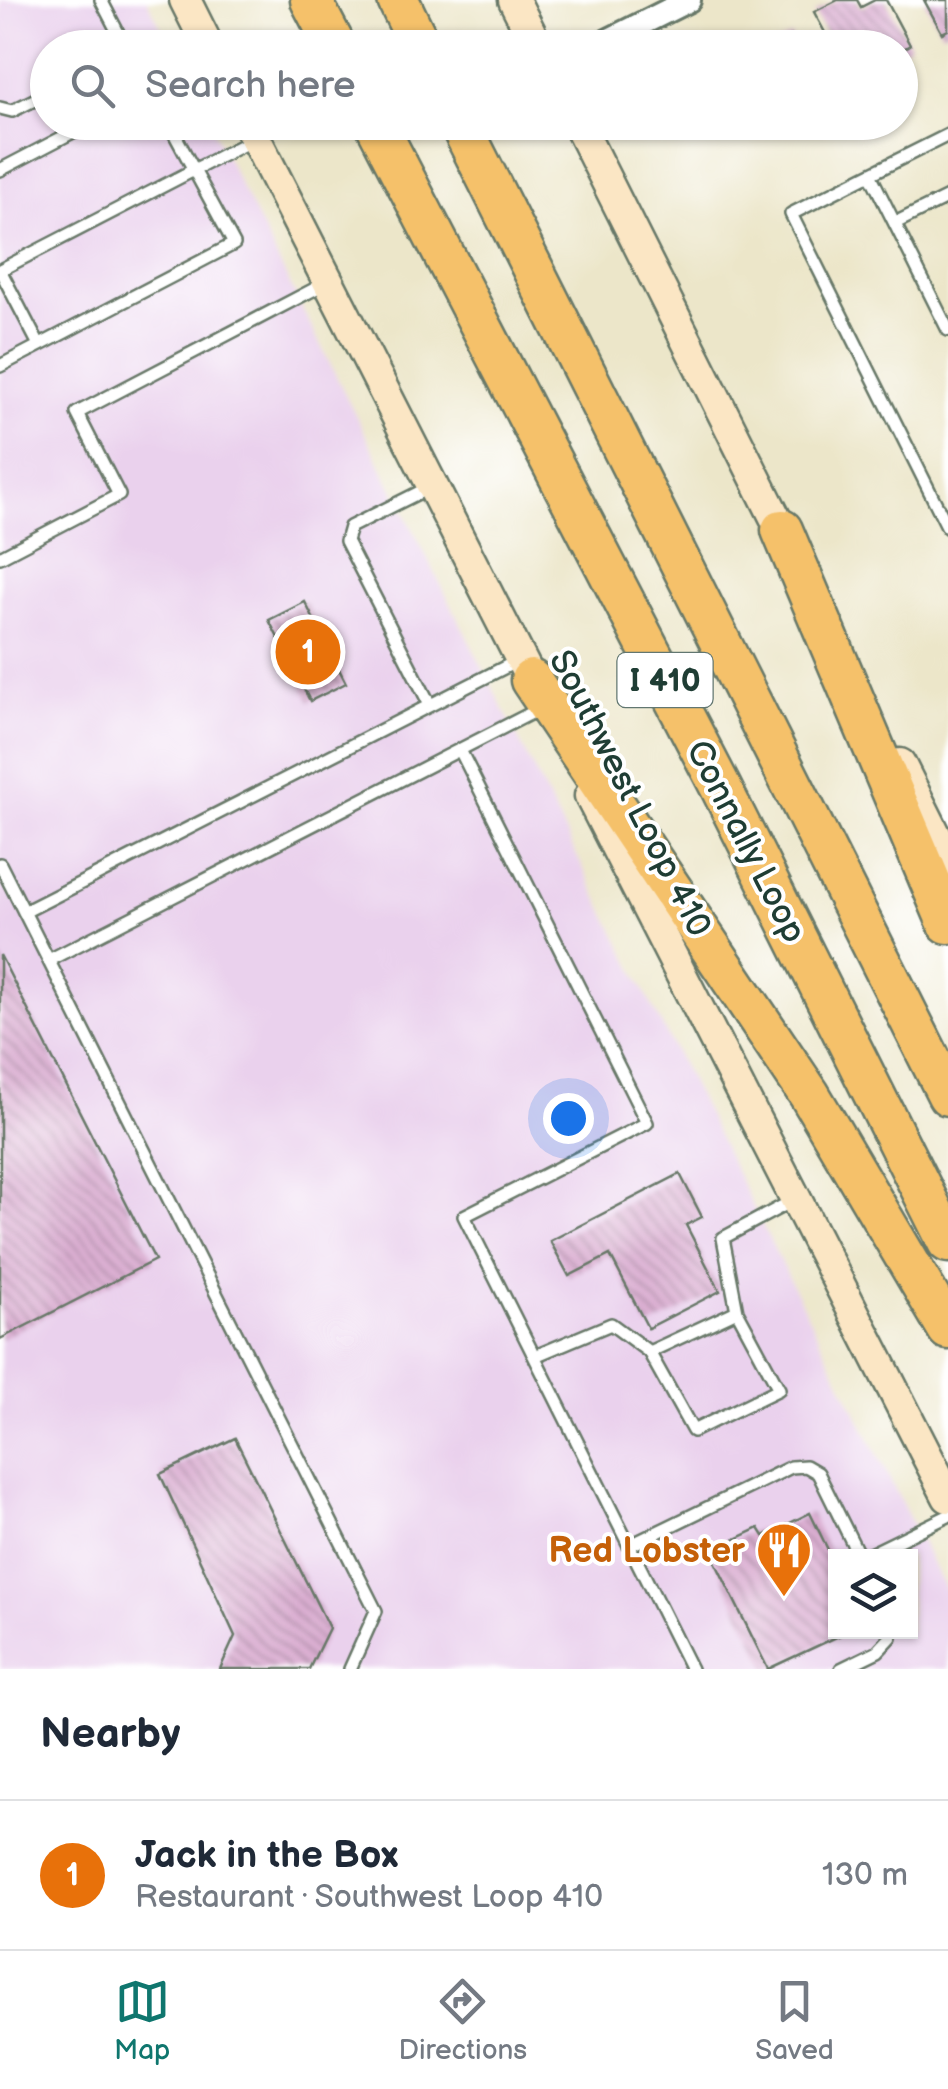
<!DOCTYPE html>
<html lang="en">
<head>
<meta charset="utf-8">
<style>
	:root { --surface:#fff; --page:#f2f2f3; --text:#1f2937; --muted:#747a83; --line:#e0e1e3; --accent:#0f766e }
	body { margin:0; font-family:"Balsamiq Sans",sans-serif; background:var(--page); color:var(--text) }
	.controls { position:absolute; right:30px; bottom:30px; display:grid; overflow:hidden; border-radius:0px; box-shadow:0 2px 8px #0004 }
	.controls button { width:90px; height:90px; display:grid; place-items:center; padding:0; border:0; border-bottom:2px solid var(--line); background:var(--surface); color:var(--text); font:50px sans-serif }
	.you { position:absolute; left:568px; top:1118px; width:35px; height:35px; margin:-25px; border:8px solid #fff; border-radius:50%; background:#1a73e8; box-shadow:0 0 0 15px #1a73e833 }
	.badge { display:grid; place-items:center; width:65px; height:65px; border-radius:50%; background:var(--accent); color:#fff; font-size:32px; font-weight:700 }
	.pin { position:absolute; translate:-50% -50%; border:5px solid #fff; box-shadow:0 2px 10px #0006 }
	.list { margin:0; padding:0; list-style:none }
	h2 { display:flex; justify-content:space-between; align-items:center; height:130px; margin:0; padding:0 40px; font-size:42px }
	h2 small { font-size:32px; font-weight:400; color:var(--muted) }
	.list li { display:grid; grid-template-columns:65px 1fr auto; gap:30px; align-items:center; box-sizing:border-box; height:150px; padding:0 40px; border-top:2px solid var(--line) }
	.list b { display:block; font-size:38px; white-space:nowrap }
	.list p { margin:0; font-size:32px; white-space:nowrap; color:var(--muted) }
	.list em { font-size:32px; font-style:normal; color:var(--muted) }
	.icon { flex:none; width:55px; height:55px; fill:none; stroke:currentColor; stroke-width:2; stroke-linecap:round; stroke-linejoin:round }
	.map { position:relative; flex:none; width:948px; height:1669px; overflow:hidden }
	.search { position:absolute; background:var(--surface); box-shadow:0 2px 8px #0004; left:30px; right:30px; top:30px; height:110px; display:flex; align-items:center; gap:25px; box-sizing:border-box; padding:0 35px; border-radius:55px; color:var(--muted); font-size:38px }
	.sheet { height:280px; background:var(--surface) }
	nav { display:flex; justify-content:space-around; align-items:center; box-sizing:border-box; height:140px; border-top:2px solid var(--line); background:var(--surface); font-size:28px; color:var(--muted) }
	nav a { display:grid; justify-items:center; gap:5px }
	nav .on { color:var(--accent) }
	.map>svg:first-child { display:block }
	.built { fill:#ead1ed; fill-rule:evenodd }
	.building { fill:url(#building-back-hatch) }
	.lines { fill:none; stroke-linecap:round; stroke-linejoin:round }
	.service-casing { stroke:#677868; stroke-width:16 }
	.minor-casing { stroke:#677868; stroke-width:28 }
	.secondary-casing { stroke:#677868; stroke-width:35 }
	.motorway-casing { stroke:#677868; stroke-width:45 }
	.service { stroke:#fff; stroke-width:11 }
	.minor { stroke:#fff; stroke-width:22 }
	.secondary { stroke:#fbe6c4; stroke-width:30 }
	.motorway { stroke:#f5c16b; stroke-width:40 }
	.labels { text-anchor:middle; stroke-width:8; stroke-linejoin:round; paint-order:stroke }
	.shield { fill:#fff; stroke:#627771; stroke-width:2.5 }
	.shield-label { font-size:32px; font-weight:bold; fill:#1f3d34 }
	.street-label { font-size:35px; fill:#1f3d34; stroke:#fff }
	.food-label { font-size:35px; font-weight:bold; fill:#c56008; stroke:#fff; text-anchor:end }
</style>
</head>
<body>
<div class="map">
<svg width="948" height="1669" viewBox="0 0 948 1669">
	<defs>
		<pattern id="building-back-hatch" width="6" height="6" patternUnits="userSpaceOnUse" patternTransform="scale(2.5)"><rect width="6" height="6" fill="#dbafd2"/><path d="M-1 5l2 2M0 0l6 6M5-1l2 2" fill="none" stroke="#b190ab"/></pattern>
	</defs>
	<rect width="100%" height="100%" fill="#fff"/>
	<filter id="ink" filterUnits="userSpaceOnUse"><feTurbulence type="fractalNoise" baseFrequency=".01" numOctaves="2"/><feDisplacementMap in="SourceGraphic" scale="20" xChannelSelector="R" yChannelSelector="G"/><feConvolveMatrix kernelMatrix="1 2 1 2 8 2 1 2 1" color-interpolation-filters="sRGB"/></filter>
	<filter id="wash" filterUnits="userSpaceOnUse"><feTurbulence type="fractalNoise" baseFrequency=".0048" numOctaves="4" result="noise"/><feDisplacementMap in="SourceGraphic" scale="40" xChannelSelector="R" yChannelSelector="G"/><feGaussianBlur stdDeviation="2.25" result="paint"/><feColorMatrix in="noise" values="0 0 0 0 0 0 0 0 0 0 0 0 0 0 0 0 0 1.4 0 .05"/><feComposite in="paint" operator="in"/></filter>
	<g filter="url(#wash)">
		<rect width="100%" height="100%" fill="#ece6c9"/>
		<!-- built -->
		<path class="built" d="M0,0H147L171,47L48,48V122L209,123L948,1595V1669H0ZM836,1556H910V1632H836Z"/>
		<g id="blocks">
			<!-- building -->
			<path class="building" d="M838,0H857L861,7L875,0H886L910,45L900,51V48H824L822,44L829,40L814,12Z
				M924,0H948V30L942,33Z
				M791,36L797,48H767Z
				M305,602L346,683L310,701L269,620Z
				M0,955L155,1260L0,1339Z
				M680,1174L702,1217L686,1225L720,1291L648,1328L610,1255L569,1276L550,1241Z
				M235,1438L329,1628L309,1669H220L235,1636L160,1474Z
				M810,1513L836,1566V1632H847L768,1669L710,1551L759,1528L764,1536Z"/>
		</g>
	</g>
	<g filter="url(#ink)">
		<use href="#blocks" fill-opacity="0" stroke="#677868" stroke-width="2.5"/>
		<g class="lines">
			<!-- service casing -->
			<g class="service-casing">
				<path id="service" d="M101,0L126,48
					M0,108L12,111L48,93
					M0,170L92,122
					M870,174L948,135
					M895,223L948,197
					M0,270L254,139
					M0,270L39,345
					M948,330L870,174L791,214L948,528
					M0,366L234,244L168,122
					M0,557L119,495L77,413L328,282
					M430,705L346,541L350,527L432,486
					M460,750L647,1123L464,1216L691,1669
					M0,864L376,1611L350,1669
					M24,912L521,659
					M49,960L543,707
					M737,1311L723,1238L792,1201
					M535,1356L611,1324L649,1352L693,1431L779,1389L737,1311L649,1352
					M629,1546L791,1467L806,1466L818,1473L859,1556
					M866,1556L948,1516
					M841,1669L878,1651L891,1637L890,1632"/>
			</g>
			<!-- minor casing -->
			<g class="minor-casing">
				<path id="minor" d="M593,48L689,0"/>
			</g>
			<!-- secondary casing -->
			<g class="secondary-casing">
				<path id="secondary" d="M185,0L209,48
					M514,0L538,48
					M247,122L540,697
					M577,122L791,549
					M900,764L948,860
					M590,796L948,1497"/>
			</g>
			<!-- motorway casing -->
			<g class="motorway-casing">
				<path id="motorway" d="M311,0L336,48
					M398,0L421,48
					M375,122L721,788L948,1242
					M459,122L948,1095
					M782,530L948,923
					M531,680L809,1094L948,1329"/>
			</g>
			<!-- service -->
			<use href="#service" class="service"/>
			<!-- minor -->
			<use href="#minor" class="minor"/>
			<!-- secondary -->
			<use href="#secondary" class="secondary"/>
			<!-- motorway -->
			<use href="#motorway" class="motorway"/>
		</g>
	</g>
	<!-- icons -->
	<defs>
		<g id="restaurant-pin" transform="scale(2.875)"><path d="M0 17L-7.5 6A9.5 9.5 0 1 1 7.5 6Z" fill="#e8710a" stroke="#fff"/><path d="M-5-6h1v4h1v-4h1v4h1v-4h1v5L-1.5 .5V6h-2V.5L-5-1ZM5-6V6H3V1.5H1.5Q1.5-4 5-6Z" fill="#fff"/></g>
	</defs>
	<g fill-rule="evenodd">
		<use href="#restaurant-pin" x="784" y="1550"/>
	</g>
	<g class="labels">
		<!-- shield labels -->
		<rect class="shield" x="617.5" y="653" width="95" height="54" rx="8"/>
		<g class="shield-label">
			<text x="665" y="691">I 410</text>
		</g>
		<!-- street labels -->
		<g class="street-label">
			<text transform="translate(631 793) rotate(63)" y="12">Southwest Loop 410</text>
			<text transform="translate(747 841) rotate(63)" y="12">Connally Loop</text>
		</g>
		<!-- food labels -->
		<g class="food-label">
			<text x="745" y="1562">Red Lobster</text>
		</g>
	</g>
</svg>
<div class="controls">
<button><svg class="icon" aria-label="layers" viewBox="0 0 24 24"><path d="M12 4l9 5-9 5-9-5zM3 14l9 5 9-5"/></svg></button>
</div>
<div class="you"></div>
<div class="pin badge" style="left:308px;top:652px;background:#e8710a">1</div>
<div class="search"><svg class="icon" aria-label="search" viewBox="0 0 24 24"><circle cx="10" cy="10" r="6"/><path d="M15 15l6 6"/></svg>Search here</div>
</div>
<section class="sheet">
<h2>Nearby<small></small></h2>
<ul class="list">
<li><span class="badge" style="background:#e8710a">1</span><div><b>Jack in the Box</b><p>Restaurant · Southwest Loop 410</p></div><em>130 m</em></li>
</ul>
</section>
<nav>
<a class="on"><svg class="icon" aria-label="map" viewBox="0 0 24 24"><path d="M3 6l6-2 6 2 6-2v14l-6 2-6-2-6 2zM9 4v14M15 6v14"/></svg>Map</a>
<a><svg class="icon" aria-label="directions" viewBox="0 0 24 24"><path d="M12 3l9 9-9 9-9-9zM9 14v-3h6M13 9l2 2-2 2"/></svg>Directions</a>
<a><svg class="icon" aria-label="saved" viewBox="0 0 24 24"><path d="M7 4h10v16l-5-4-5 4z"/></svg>Saved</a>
</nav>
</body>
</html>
